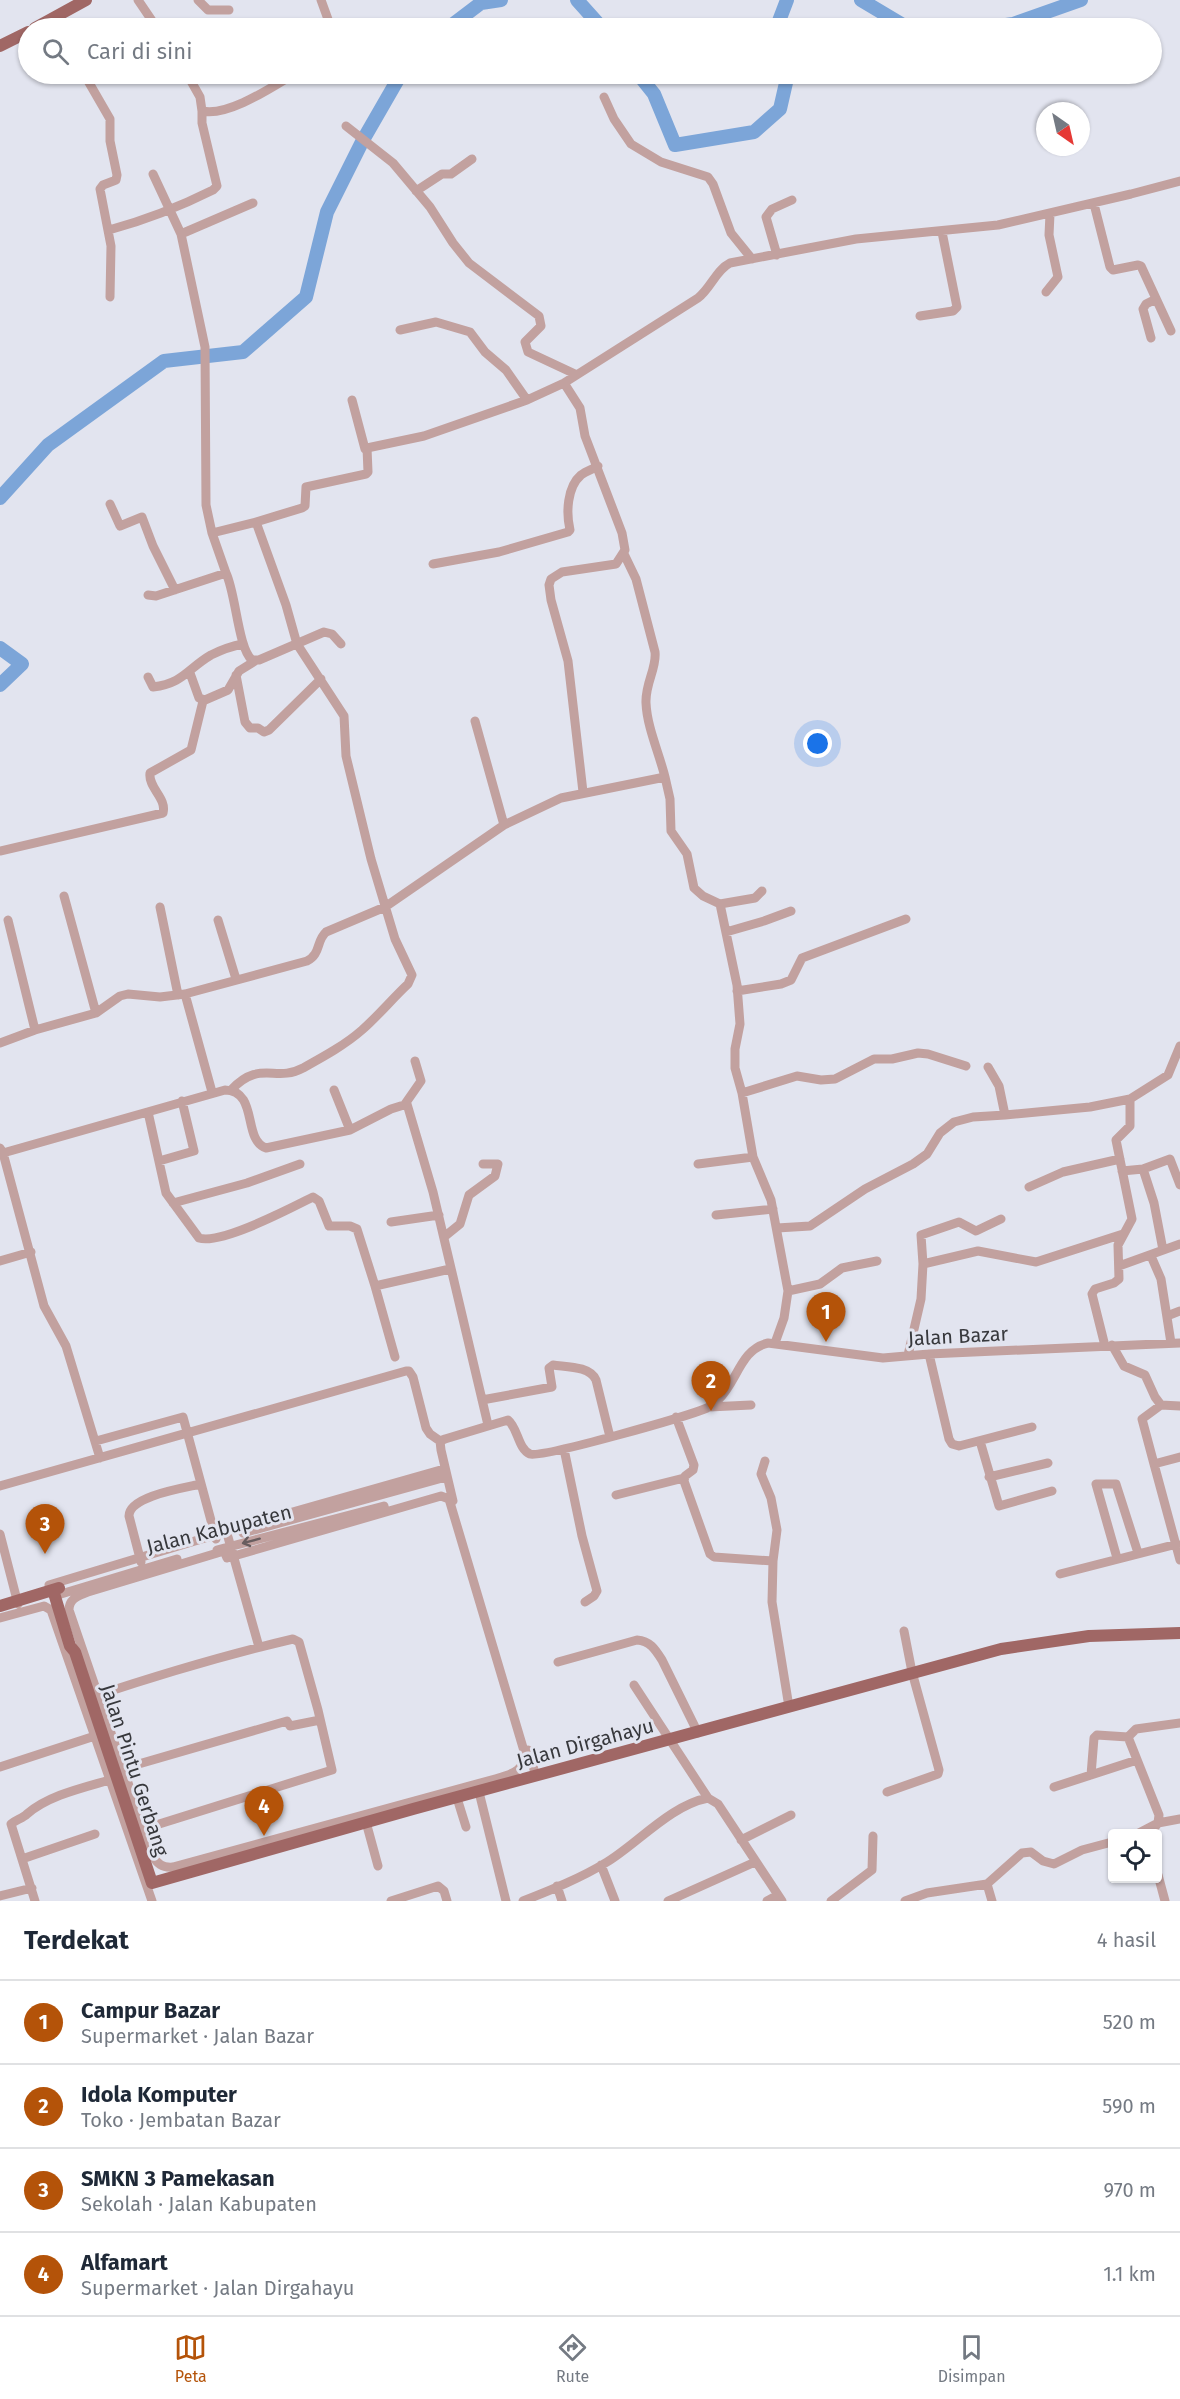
<!DOCTYPE html>
<html lang="id">
<head>
<meta charset="utf-8">
<style>
	:root { --surface:#fff; --page:#f6f6f7; --text:#1f2937; --muted:#747a83; --line:#e0e1e3; --accent:#b45309 }
	body { margin:0; font-family:"Fira Sans",sans-serif; background:var(--page); color:var(--text) }
	.controls { position:absolute; right:18px; bottom:18px; display:grid; overflow:hidden; border-radius:6px; box-shadow:0 2px 4px #0004 }
	.controls button { width:54px; height:54px; display:grid; place-items:center; padding:0; border:0; border-bottom:2px solid var(--line); background:var(--surface); color:var(--text); font:30px sans-serif }
	.compass { position:absolute; left:1036px; top:102px; width:54px; height:54px; border-radius:50%; background:var(--surface); box-shadow:0 2px 4px #0004; rotate:146deg }
	.you { position:absolute; left:818px; top:744px; width:21px; height:21px; margin:-15px; border:4px solid #fff; border-radius:50%; background:#1a73e8; box-shadow:0 0 0 9px #1a73e833 }
	.badge { display:grid; place-items:center; width:39px; height:39px; border-radius:50%; background:var(--accent); color:#fff; font-size:20px; font-weight:700 }
	.pin { position:absolute; translate:-50% -50px; filter:drop-shadow(0 2px 3px #0008) }
	.pin::after { content:''; position:absolute; top:32px; width:21px; height:18px; background:inherit; clip-path:polygon(0 0,100% 0,50% 100%) }
	.list { margin:0; padding:0; list-style:none }
	h2 { display:flex; justify-content:space-between; align-items:center; height:78px; margin:0; padding:0 24px; font-size:26px }
	h2 small { font-size:20px; font-weight:400; color:var(--muted) }
	.list li { display:grid; grid-template-columns:39px 1fr auto; gap:18px; align-items:center; box-sizing:border-box; height:84px; padding:0 24px; border-top:2px solid var(--line) }
	.list b { display:block; font-size:22px; white-space:nowrap }
	.list p { margin:0; font-size:20px; white-space:nowrap; color:var(--muted) }
	.list em { font-size:20px; font-style:normal; color:var(--muted) }
	.icon { flex:none; width:33px; height:33px; fill:none; stroke:currentColor; stroke-width:2; stroke-linecap:round; stroke-linejoin:round }
	.map { position:relative; flex:none; width:1180px; height:1901px; overflow:hidden }
	.search { position:absolute; background:var(--surface); box-shadow:0 2px 4px #0004; left:18px; right:18px; top:18px; height:66px; display:flex; align-items:center; gap:15px; box-sizing:border-box; padding:0 21px; border-radius:33px; color:var(--muted); font-size:22px }
	.sheet { height:414px; background:var(--surface) }
	nav { display:flex; justify-content:space-around; align-items:center; box-sizing:border-box; height:84px; border-top:2px solid var(--line); background:var(--surface); font-size:16px; color:var(--muted) }
	nav a { display:grid; justify-items:center; gap:3px }
	nav .on { color:var(--accent) }
	.map>svg:first-child { display:block }
	.lines { fill:none; stroke-linecap:round; stroke-linejoin:round }
	.river { stroke:#7ca5d8; stroke-width:14 }
	.minor { stroke:#c2a19f; stroke-width:9 }
	.major { stroke:#a06765; stroke-width:12 }
	.oneway { stroke:#685d5f }
	.labels { text-anchor:middle; stroke-width:6; stroke-linejoin:round; paint-order:stroke }
	.street-label { font-size:20px; fill:#37383c; stroke:#e2e4ef }
</style>
</head>
<body>
<div class="map">
<svg width="1180" height="1901" viewBox="0 0 1180 1901">
	<rect width="100%" height="100%" fill="#e2e4ef"/>
	<g class="lines">
		<!-- river -->
		<path class="river" d="M577,0L602,28
			M861,0L908,28
			M448,28L481,3L501,0
			M781,28L779,21L787,0
			M985,28L1013,24L1081,0
			M638,74L654,94L675,145L754,132L780,109L788,74
			M0,498L48,445L164,361L243,352L306,297L327,212L363,140L401,74
			M0,648L22,664L0,685"/>
		<!-- minor -->
		<path class="minor" d="M138,0L157,28
			M198,0L208,10H229
			M321,0L329,22L327,28
			M84,74L110,119V141L117,175L116,180L103,185L100,189L111,246L110,297
			M157,74L168,78L181,74
			M187,74L200,97L202,111C228,117 272,87 294,74
			M604,97L614,119L631,144L661,162L708,177L713,184L731,233L752,259
			M346,126L393,163L430,207L453,243L469,263L539,316L541,326L525,342L528,352L575,374
			M153,174L181,234
			M416,191L442,174H451L472,159
			M1094,204L1110,267L1113,270L1138,265L1141,266L1171,331
			M109,230C146,220 179,207 213,190L217,186L202,123V111
			M777,255L766,217L772,209L792,200
			M1046,292L1058,277L1049,235L1050,214
			M920,316L953,311L957,307L942,232
			M400,330L436,322L470,332L485,352L506,370L527,400
			M1151,338L1143,309L1146,304L1156,299
			M564,383L580,408L585,436L622,533L625,550L616,564L562,572L551,579L549,585L551,600L568,661L583,792
			M352,400L365,449
			M110,504L120,526L142,517L153,546L175,590
			M212,533L256,522L302,508L305,506L306,487L366,474L368,472L367,448L424,436L527,400L564,383L698,298C711,288 716,270 730,263L856,239L998,225L1131,194L1180,181
			M624,554L636,579L655,652C657,668 645,683 646,703C647,727 659,753 665,777
			M433,564L499,552L568,532L570,530C566,513 567,487 581,475C586,471 593,469 598,466
			M226,573L212,533L206,505L205,347L181,234L253,203
			M148,595L156,596L226,573C236,594 238,648 252,660H259L324,632L332,634L341,644
			M190,673L199,698L205,700L228,690L239,671L255,661
			M236,675L245,722L250,728H258L264,732L269,730L321,679
			M148,677L153,687C184,683 187,669 211,655C221,650 232,646 243,644
			M475,721L504,825
			M0,851L163,813C167,798 148,788 150,773L191,750L203,701
			M64,896L96,1013
			M720,904L755,898L762,891
			M160,907L178,995
			M8,920L35,1030
			M218,920L236,979
			M726,932L764,921L791,911
			M737,991L781,984L791,980L802,958L906,919
			M185,994L212,1092
			M0,1043L35,1030L96,1013L120,996L128,994L160,997L185,994L307,961C321,954 316,941 326,932L385,907L504,825L561,798L665,777L670,799L671,831L687,854L694,888L703,896L720,904L737,985L740,1024L735,1049V1068L742,1093L753,1157L771,1200L788,1291L784,1318L775,1343
			M988,1067L999,1086L1005,1115L1090,1107L1130,1099
			M231,1090C260,1059 275,1083 303,1068C323,1057 345,1045 362,1030C378,1016 392,999 408,984L412,975L395,939L371,859L346,756L344,716L297,644L286,605L256,522
			M334,1090L350,1130
			M742,1093L797,1076L821,1080L835,1079L874,1059H892L918,1053L928,1054L966,1066
			M405,1104L421,1081L415,1061
			M148,1112L166,1193L199,1238C221,1245 291,1208 313,1197L319,1201L329,1226H350L357,1229L375,1286L395,1357
			M0,1148L3,1153L225,1090C259,1091 242,1140 266,1148L350,1130L391,1109L407,1104L433,1192L488,1425
			M0,1154L3,1153L44,1306L66,1346L100,1458
			M159,1161L194,1151L182,1101
			M698,1164L753,1157
			M1143,1169L1154,1203L1163,1250
			M1122,1171L1143,1169L1170,1159L1180,1185
			M1029,1187L1063,1172L1120,1159
			M173,1203L247,1183L300,1164
			M716,1215L773,1209
			M391,1222L439,1215
			M777,1228L810,1226L865,1189L913,1164L927,1154L940,1133L954,1122L973,1117L1005,1115
			M444,1237L460,1224L469,1195L495,1176L498,1164H483
			M1151,1256L1161,1279L1171,1343
			M0,1261L31,1252
			M923,1264L978,1251L1036,1262L1123,1234
			M1119,1266L1180,1244
			M375,1286L450,1269
			M788,1291L820,1284L842,1268L877,1261
			M1167,1316L1180,1311
			M1112,1345L1124,1366L1145,1375L1155,1397L1161,1405
			M1105,1346L1092,1294L1095,1289L1114,1283L1119,1279L1118,1245L1132,1219L1116,1140L1130,1126V1099L1168,1075L1180,1046
			M929,1354L949,1439L952,1444L959,1446L1032,1427
			M908,1355L921,1299L923,1264L921,1235L959,1222L976,1231L1001,1219
			M482,1400L552,1387L549,1368L553,1365C567,1367 590,1366 596,1380L610,1437
			M709,1407L751,1405
			M676,1417L694,1465L693,1470L685,1476L684,1481L710,1554L714,1557L773,1561
			M96,1441L183,1417L216,1539
			M980,1441L999,1506L1052,1491
			M564,1449L582,1536L597,1591L594,1596L585,1602
			M1180,1457L1154,1464L1180,1560
			M765,1461L761,1474L771,1498L777,1530L773,1561L772,1602L789,1707
			M1154,1464L1142,1419L1161,1405L1180,1406
			M989,1477L1048,1463
			M0,1486L406,1371H409L413,1377L426,1428L430,1434L440,1441
			M616,1495L684,1478
			M441,1496L449,1499L524,1751C526,1771 512,1774 495,1779L173,1867C164,1868 157,1864 153,1856L69,1610C69,1598 79,1596 88,1592L224,1551L227,1558Z
			M453,1501L441,1450L440,1441L445,1439L508,1420C518,1428 518,1449 530,1454C543,1458 688,1416 707,1408C711,1406 715,1403 718,1400C737,1383 740,1349 768,1343L883,1358L929,1354L1180,1343
			M243,1533L446,1477
			M0,1534L18,1604
			M228,1537L259,1647
			M217,1550L384,1506
			M1117,1558L1096,1484H1116L1138,1553
			M141,1562L129,1516C129,1496 184,1488 201,1484
			M1060,1574L1177,1544
			M49,1585L261,1521L444,1469
			M61,1594L177,1559
			M0,1618L44,1606L51,1610L152,1901
			M558,1662L637,1640C650,1641 655,1649 662,1660L698,1733
			M634,1685L708,1798
			M92,1697C158,1675 225,1655 293,1639L299,1642L318,1710L332,1770L140,1830
			M528,1750L536,1776
			M0,1767L101,1734
			M118,1770L287,1721L290,1726L320,1720
			M1091,1775L1094,1738L1097,1735L1128,1737
			M1054,1787L1137,1760
			M479,1792L506,1901
			M887,1792L938,1774L939,1770L912,1672L904,1631
			M457,1798L466,1827
			M366,1822L378,1866
			M1155,1827L1158,1823L1180,1819
			M1137,1834L1158,1823L1159,1815L1128,1737L1136,1729L1180,1723
			M741,1840L791,1815
			M22,1859L95,1834
			M601,1865L615,1901
			M1158,1875L1165,1901
			M987,1884L1022,1853L1031,1852L1043,1861L1054,1864L1082,1850L1112,1842
			M557,1886L562,1901
			M0,1896L32,1888
			M35,1901L11,1824C16,1820 23,1818 27,1814C50,1794 87,1787 116,1778
			M391,1901L438,1886L444,1891L447,1901
			M523,1901C551,1890 581,1878 607,1862C638,1843 671,1805 708,1798L718,1804L782,1901
			M668,1901L755,1862
			M767,1901L778,1895
			M831,1901L872,1870L873,1836
			M905,1901L927,1893L987,1884L992,1901"/>
		<!-- major -->
		<path class="major" d="M35,28L86,0
			M0,46L28,32
			M53,1590L70,1646L75,1652L152,1883L413,1809L1001,1649L1089,1636L1180,1633
			M0,1606L59,1588"/>
	</g>
	<!-- one-way arrows -->
	<defs><path id="oneway-shaft" d="M-6 0H5M1.5-3L5.5 0L1.5 3" fill="none" stroke-width="1.6" stroke-linecap="round" stroke-linejoin="round" transform="scale(1.5)"/></defs>
	<use class="oneway" href="#oneway-shaft" transform="translate(251 1541) rotate(165)"/>
	<g class="labels">
		<!-- street labels -->
		<g class="street-label">
			<text transform="translate(958 1336) rotate(-3)" y="7">Jalan Bazar</text>
			<text transform="translate(219 1529) rotate(-14)" y="7">Jalan Kabupaten</text>
			<text transform="translate(585 1743) rotate(-15)" y="7">Jalan Dirgahayu</text>
			<text transform="translate(135 1770) rotate(72)" y="7">Jalan Pintu Gerbang</text>
		</g>
	</g>
</svg>
<div class="controls">
<button><svg class="icon" aria-label="locate" viewBox="0 0 24 24"><circle cx="12" cy="12" r="6"/><path d="M12 2v4M12 18v4M2 12h4M18 12h4"/></svg></button>
</div>
<svg class="compass" viewBox="-18 -18 36 36"><path d="M0-13l5 13h-10z" fill="#e53935"/><path d="M0 13l5-13h-10z" fill="#747a83"/></svg>
<div class="you"></div>
<div class="pin badge" style="left:826px;top:1342px">1</div>
<div class="pin badge" style="left:711px;top:1411px">2</div>
<div class="pin badge" style="left:45px;top:1554px">3</div>
<div class="pin badge" style="left:264px;top:1836px">4</div>
<div class="search"><svg class="icon" aria-label="search" viewBox="0 0 24 24"><circle cx="10" cy="10" r="6"/><path d="M15 15l6 6"/></svg>Cari di sini</div>
</div>
<section class="sheet">
<h2>Terdekat<small>4 hasil</small></h2>
<ul class="list">
<li><span class="badge">1</span><div><b>Campur Bazar</b><p>Supermarket · Jalan Bazar</p></div><em>520 m</em></li>
<li><span class="badge">2</span><div><b>Idola Komputer</b><p>Toko · Jembatan Bazar</p></div><em>590 m</em></li>
<li><span class="badge">3</span><div><b>SMKN 3 Pamekasan</b><p>Sekolah · Jalan Kabupaten</p></div><em>970 m</em></li>
<li><span class="badge">4</span><div><b>Alfamart</b><p>Supermarket · Jalan Dirgahayu</p></div><em>1.1 km</em></li>
</ul>
</section>
<nav>
<a class="on"><svg class="icon" aria-label="map" viewBox="0 0 24 24"><path d="M3 6l6-2 6 2 6-2v14l-6 2-6-2-6 2zM9 4v14M15 6v14"/></svg>Peta</a>
<a><svg class="icon" aria-label="directions" viewBox="0 0 24 24"><path d="M12 3l9 9-9 9-9-9zM9 14v-3h6M13 9l2 2-2 2"/></svg>Rute</a>
<a><svg class="icon" aria-label="saved" viewBox="0 0 24 24"><path d="M7 4h10v16l-5-4-5 4z"/></svg>Disimpan</a>
</nav>
</body>
</html>
